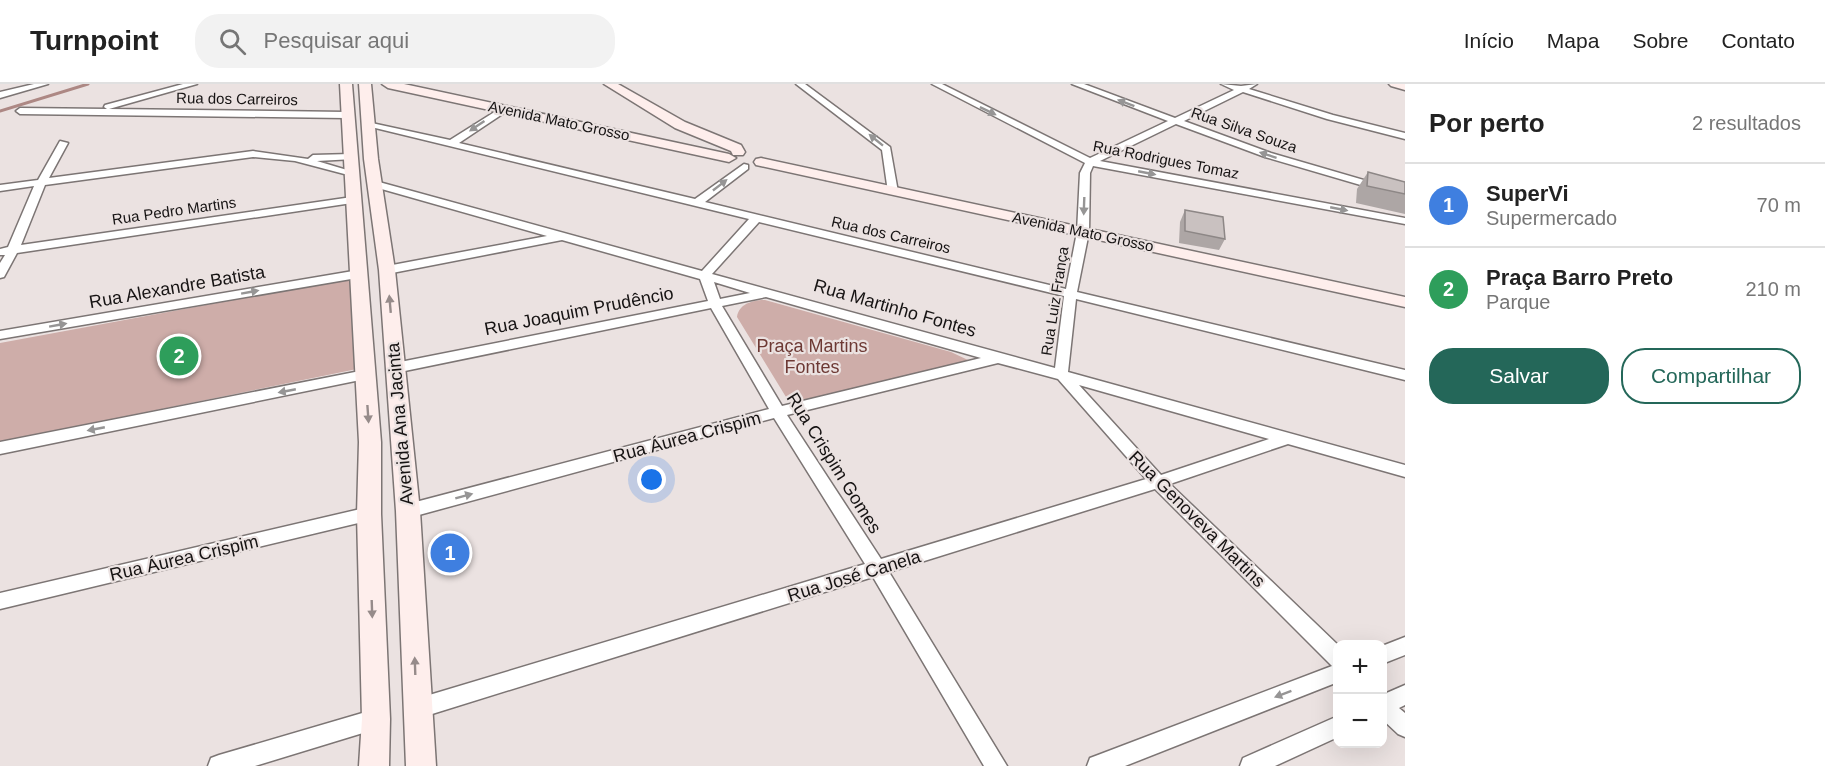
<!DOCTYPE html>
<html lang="pt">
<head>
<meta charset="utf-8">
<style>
	:root { --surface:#fff; --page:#f2f2f2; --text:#222; --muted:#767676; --line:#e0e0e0; --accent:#246759 }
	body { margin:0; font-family:Helvetica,sans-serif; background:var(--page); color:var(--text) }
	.controls { position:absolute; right:18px; bottom:18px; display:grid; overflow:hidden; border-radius:12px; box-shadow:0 6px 24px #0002 }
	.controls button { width:54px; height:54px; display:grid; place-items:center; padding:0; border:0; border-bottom:2px solid var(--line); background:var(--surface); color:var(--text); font:30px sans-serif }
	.you { position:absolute; left:652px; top:396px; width:21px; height:21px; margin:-15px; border:4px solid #fff; border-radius:50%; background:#1a73e8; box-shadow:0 0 0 9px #1a73e833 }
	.badge { display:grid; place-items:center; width:39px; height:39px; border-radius:50%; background:var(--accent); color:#fff; font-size:20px; font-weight:700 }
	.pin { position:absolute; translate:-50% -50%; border:3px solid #fff; box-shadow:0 2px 6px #0006 }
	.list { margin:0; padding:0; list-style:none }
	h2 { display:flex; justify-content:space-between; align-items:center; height:78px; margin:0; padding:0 24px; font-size:26px }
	h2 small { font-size:20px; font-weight:400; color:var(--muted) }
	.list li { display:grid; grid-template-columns:39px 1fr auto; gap:18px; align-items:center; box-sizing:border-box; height:84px; padding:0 24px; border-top:2px solid var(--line) }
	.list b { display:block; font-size:22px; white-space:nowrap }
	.list p { margin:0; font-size:20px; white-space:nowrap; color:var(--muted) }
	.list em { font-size:20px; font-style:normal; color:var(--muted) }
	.actions { display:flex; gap:12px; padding:18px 24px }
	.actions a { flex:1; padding:14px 0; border:2px solid var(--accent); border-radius:24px; text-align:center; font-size:21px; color:var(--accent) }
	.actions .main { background:var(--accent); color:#fff }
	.icon { flex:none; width:33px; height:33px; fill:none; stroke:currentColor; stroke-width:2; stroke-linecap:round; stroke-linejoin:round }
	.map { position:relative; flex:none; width:1405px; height:682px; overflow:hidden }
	header { display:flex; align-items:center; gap:36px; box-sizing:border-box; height:84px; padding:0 30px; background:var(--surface); border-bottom:2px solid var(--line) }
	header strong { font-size:28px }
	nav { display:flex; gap:33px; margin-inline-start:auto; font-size:21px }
	.search { width:420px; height:54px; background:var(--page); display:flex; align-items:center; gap:15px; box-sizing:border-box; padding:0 21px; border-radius:24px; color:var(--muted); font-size:22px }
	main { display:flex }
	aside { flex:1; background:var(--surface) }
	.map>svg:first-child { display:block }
	.green { fill:#ceada9 }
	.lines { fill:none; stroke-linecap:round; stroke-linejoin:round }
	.stream { stroke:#ad8884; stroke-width:3 }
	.street-casing { stroke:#7c7574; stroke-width:3 }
	.secondary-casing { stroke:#7c7574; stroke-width:3 }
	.street { fill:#fff; fill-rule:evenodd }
	.secondary { fill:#feeeec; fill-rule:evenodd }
	.wall { fill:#ada6a5 }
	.building { fill:#c9c1c0; stroke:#8d8786; stroke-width:1.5 }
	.oneway { fill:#969595 }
	.oneway2 { fill:#968b8a }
	.labels { text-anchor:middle; stroke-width:4.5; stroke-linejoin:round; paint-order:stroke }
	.far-street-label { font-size:15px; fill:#161313; stroke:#ebe2e1 }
	.street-label { font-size:18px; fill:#161313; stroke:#ebe2e1 }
	.park-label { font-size:18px; fill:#6d3934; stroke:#ebe2e1 }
</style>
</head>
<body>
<header>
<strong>Turnpoint</strong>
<div class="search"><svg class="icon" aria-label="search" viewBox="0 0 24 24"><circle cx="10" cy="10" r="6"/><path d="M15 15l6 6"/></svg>Pesquisar aqui</div>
<nav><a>Início</a><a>Mapa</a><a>Sobre</a><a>Contato</a></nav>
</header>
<main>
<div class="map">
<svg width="1405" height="682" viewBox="0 0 1405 682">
	<rect width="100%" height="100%" fill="#ebe2e1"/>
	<!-- green -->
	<path class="green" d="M358,193L357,285L0,358V259Z
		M765,216L951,268L968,276L967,278L796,320L786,313L737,233C739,220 752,216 765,216Z"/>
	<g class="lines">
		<!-- stream -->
		<path class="stream" d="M0,27L88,0"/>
		<!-- street casing -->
		<g class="street-casing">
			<path id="street" d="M34,0H48L0,14V8Z
				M183,0H197L109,25L346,28L350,31L346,34L20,30L16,27L20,24L107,25L104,23L105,21Z
				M796,0H805L890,63L898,108L897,110L888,108L882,66Z
				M932,0H942L1090,74L1168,37L1072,0H1084L1175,34L1234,6L1221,0L1241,2L1257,0L1249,5L1333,31L1405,49V55L1327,35L1243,8L1184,37L1271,69L1405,108V114L1265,73L1176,40L1100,77L1405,134V140L1093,82L1090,89L1089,148L1077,208L1405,286V296L1076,215L1068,288L1405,381V393L1288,360L1170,400L1338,561V598L1125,682H1087L1090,674L1098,671L1332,582L1155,405L889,488L1007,682H984L873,493L416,635L409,632L406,625L409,618L416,615L865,480L774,334L408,434L402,432L400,427L402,422L408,420L769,325L711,224L395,289L390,287L388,284L395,279L708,217L700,195L562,156L387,190L383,189L381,186L387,182L547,152L371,102V98H379L702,187L749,135L367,42V38L450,56L504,22L508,25L507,27L459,59L695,115L744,80L748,81V85L705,118L1066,205L1077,148L1080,89L1085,79ZM759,138L1064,212L1055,284L712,190ZM714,198L750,209L720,215ZM766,213L981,274L782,322L722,222ZM998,279L1058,295L1146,395L881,475L787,331ZM1079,301L1269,355L1161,391Z
				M60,57L68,59L49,94L253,67L308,75L313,71L351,70L356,73L354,75L317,77L357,89L352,92L295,77L253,73L45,101L21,161L352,113L357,116L352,119L17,169L4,193L0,194V179L5,171H0V165L8,163L34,102L0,107V101L38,96Z
				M359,186L363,187V193L0,255V247Z
				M365,286L370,288L372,291L370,294L0,370V358Z
				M369,423L375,425L377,430L375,435L0,525V509Z
				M1405,553V571L1382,580V562Z
				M1405,601V621L1399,624L1405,629V653L1398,650L1382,635V611Z
				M376,625L383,628L386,635L383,642L376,645L255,682H208L211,674L219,671Z
				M1338,632V653L1275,682H1240L1243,674Z"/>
		</g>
		<!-- secondary casing -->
		<g class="secondary-casing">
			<path id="secondary" d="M340,0H352L381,358V430L390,635L389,682H359L362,635L357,430L359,358Z
				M359,0H371L378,75L395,186L420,427L436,682H406L396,427L379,186L364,75Z
				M382,0H404L729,70L736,74L729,78L388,4Z
				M604,0H618L685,38L741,61L745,68L743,71H733L731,67L675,44Z
				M1389,0H1405V6L1391,2Z
				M761,74L1405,213V223L756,81L754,78L756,75Z"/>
		</g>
		<!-- street -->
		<use href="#street" class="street"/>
		<!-- secondary -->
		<use href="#secondary" class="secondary"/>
	</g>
	<!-- wall -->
	<path class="wall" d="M1368,88L1405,98V130L1356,119L1357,105Z
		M1185,126L1225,155L1219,166L1179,159L1180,138Z"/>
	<!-- building -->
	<path class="building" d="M1368,88L1405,98V110L1367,102Z
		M1185,126L1223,133L1225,155L1185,147Z"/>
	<!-- one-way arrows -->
	<defs><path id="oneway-solid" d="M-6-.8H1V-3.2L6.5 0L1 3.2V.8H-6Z" transform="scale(1.5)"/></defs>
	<g class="oneway">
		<use href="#oneway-solid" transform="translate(1126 19) rotate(-159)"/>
		<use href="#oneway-solid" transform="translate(988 27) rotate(26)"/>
		<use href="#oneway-solid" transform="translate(477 42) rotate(146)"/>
		<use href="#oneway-solid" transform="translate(876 56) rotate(-141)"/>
		<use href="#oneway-solid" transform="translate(1268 71) rotate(-162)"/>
		<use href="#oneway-solid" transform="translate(1147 89) rotate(11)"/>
		<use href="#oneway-solid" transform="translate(720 101) rotate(-38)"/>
		<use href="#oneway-solid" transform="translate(1084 122) rotate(92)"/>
		<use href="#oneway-solid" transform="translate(1339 125) rotate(11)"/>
		<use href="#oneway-solid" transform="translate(250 208) rotate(-10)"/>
		<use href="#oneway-solid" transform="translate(58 241) rotate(-10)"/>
		<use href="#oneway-solid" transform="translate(287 307) rotate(169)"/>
		<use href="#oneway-solid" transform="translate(96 345) rotate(169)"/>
		<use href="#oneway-solid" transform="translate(464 412) rotate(-15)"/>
		<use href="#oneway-solid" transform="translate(1283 610) rotate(159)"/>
	</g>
	<g class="oneway2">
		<use href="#oneway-solid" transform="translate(390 220) rotate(-95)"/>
		<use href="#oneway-solid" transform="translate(368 330) rotate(86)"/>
		<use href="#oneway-solid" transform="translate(372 525) rotate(88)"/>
		<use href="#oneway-solid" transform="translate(415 582) rotate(-92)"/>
	</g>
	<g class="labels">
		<!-- far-street labels -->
		<g class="far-street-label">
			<text transform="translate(237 15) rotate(1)" y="5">Rua dos Carreiros</text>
			<text transform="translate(559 37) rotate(12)" y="5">Avenida Mato Grosso</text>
			<text transform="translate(1244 46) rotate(19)" y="5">Rua Silva Souza</text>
			<text transform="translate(1166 76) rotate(11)" y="5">Rua Rodrigues Tomaz</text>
			<text transform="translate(174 127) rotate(-8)" y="5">Rua Pedro Martins</text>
			<text transform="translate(1083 148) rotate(12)" y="5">Avenida Mato Grosso</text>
			<text transform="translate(891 151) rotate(13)" y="5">Rua dos Carreiros</text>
			<text transform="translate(1055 217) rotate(-81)" y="5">Rua Luiz França</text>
		</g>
		<!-- street labels -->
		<g class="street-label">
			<text transform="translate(177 203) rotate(-10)" y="6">Rua Alexandre Batista</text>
			<text transform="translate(895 224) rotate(16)" y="6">Rua Martinho Fontes</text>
			<text transform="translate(579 227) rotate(-11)" y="6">Rua Joaquim Prudêncio</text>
			<text transform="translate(400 340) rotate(-95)" y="6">Avenida Ana Jacinta</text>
			<text transform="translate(687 353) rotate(-15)" y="6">Rua Áurea Crispim</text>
			<text transform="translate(834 379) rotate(58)" y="6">Rua Crispim Gomes</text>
			<text transform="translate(1197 435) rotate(45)" y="6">Rua Genoveva Martins</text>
			<text transform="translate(184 474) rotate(-13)" y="6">Rua Áurea Crispim</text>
			<text transform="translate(854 492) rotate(-17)" y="6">Rua José Canela</text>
		</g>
		<!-- park labels -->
		<g class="park-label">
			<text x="812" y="268">Praça Martins<tspan x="812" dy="21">Fontes</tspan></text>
		</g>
	</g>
</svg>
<div class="controls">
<button>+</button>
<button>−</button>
</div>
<div class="you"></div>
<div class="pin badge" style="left:450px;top:469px;background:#3f7fe0">1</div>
<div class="pin badge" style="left:179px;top:272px;background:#2e9e5b">2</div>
</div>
<aside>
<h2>Por perto<small>2 resultados</small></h2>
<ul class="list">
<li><span class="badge" style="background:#3f7fe0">1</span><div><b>SuperVi</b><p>Supermercado</p></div><em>70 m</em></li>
<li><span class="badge" style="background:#2e9e5b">2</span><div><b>Praça Barro Preto</b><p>Parque</p></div><em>210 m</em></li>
</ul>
<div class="actions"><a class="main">Salvar</a><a>Compartilhar</a></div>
</aside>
</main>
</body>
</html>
